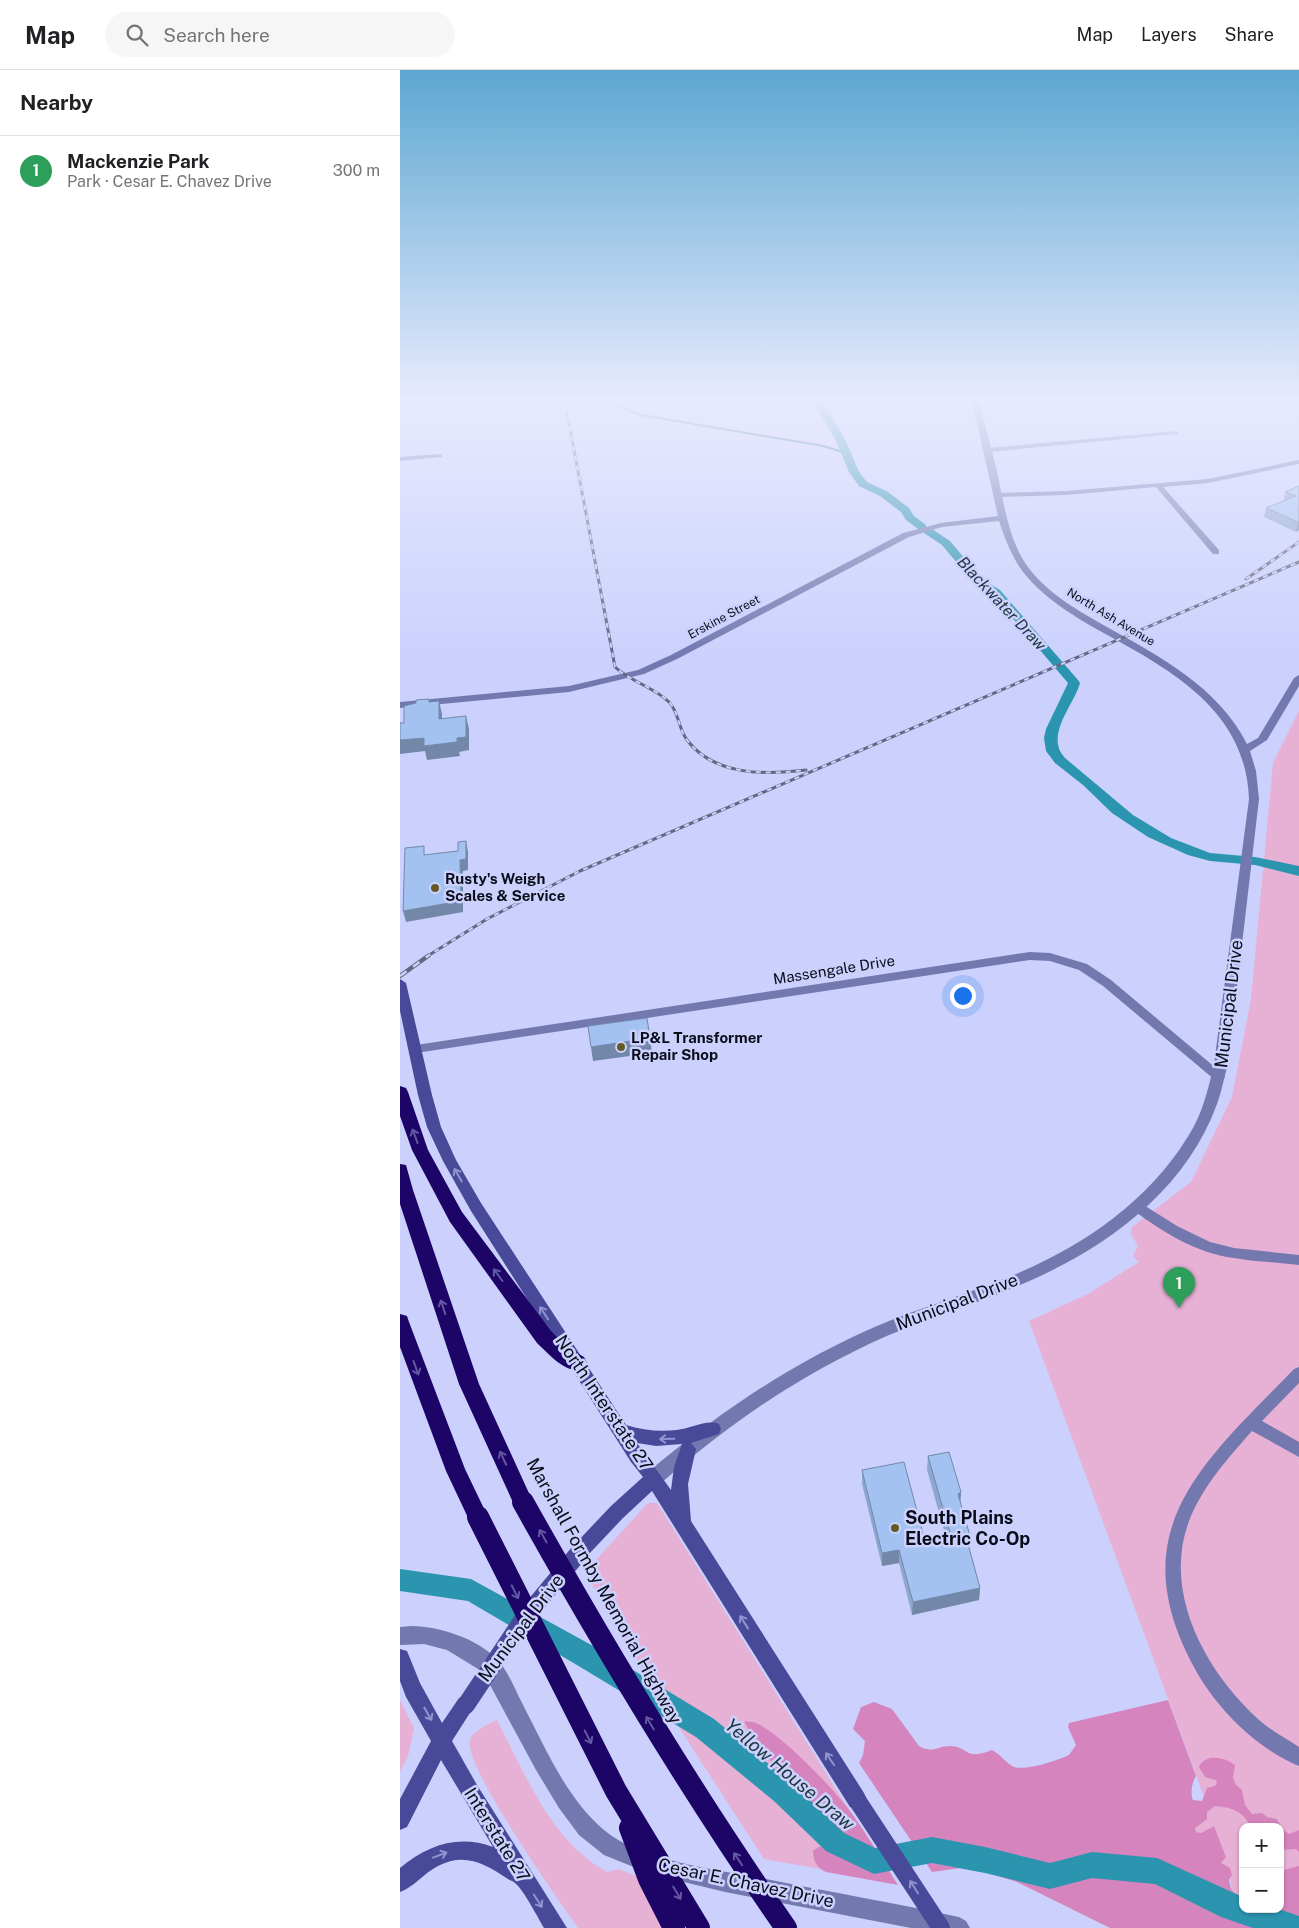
<!DOCTYPE html>
<html lang="en">
<head>
<meta charset="utf-8">
<style>
	:root { --surface:#fff; --page:#f6f6f6; --text:#202124; --muted:#757577; --line:#e0e0e0; --accent:#7c3aed }
	body { margin:0; font-family:"Public Sans",sans-serif; background:var(--page); color:var(--text) }
	.controls { position:absolute; right:15px; bottom:15px; display:grid; overflow:hidden; border-radius:10px; box-shadow:0 1px 4px #0004 }
	.controls button { width:45px; height:45px; display:grid; place-items:center; padding:0; border:0; border-bottom:1px solid var(--line); background:var(--surface); color:var(--text); font:25px sans-serif }
	.you { position:absolute; left:562px; top:925px; width:18px; height:18px; margin:-12px; border:4px solid #fff; border-radius:50%; background:#1a73e8; box-shadow:0 0 0 8px #1a73e833 }
	.badge { display:grid; place-items:center; width:32px; height:32px; border-radius:50%; background:var(--accent); color:#fff; font-size:16px; font-weight:700 }
	.pin { position:absolute; translate:-50% -41px; filter:drop-shadow(0 1px 2px #0008) }
	.pin::after { content:''; position:absolute; top:26px; width:18px; height:15px; background:inherit; clip-path:polygon(0 0,100% 0,50% 100%) }
	.list { margin:0; padding:0; list-style:none }
	h2 { display:flex; justify-content:space-between; align-items:center; height:65px; margin:0; padding:0 20px; font-size:21px }
	h2 small { font-size:16px; font-weight:400; color:var(--muted) }
	.list li { display:grid; grid-template-columns:32px 1fr auto; gap:15px; align-items:center; box-sizing:border-box; height:70px; padding:0 20px; border-top:1px solid var(--line) }
	.list b { display:block; font-size:19px; white-space:nowrap }
	.list p { margin:0; font-size:16px; white-space:nowrap; color:var(--muted) }
	.list em { font-size:16px; font-style:normal; color:var(--muted) }
	.icon { flex:none; width:28px; height:28px; fill:none; stroke:currentColor; stroke-width:2; stroke-linecap:round; stroke-linejoin:round }
	.map { position:relative; flex:none; width:899px; height:1858px; overflow:hidden }
	header { display:flex; align-items:center; gap:30px; box-sizing:border-box; height:70px; padding:0 25px; background:var(--surface); border-bottom:1px solid var(--line) }
	header strong { font-size:24px }
	nav { display:flex; gap:28px; margin-inline-start:auto; font-size:18px }
	.search { width:350px; height:45px; background:var(--page); display:flex; align-items:center; gap:12px; box-sizing:border-box; padding:0 18px; border-radius:28px; color:var(--muted); font-size:19px }
	main { display:flex }
	aside { flex:1; background:var(--surface) }
	.map>svg:first-child { display:block }
	.green { fill:#e7b0d5 }
	.forest { fill:#d684be }
	.lines { fill:none; stroke-linecap:round; stroke-linejoin:round }
	.stream { stroke:#216b82; stroke-width:2 }
	.river { fill:#2b94af; fill-rule:evenodd }
	.minor { fill:#7379af; fill-rule:evenodd }
	.tertiary { fill:#7379af; fill-rule:evenodd }
	.secondary { fill:#484a99; fill-rule:evenodd }
	.motorway { fill:#1c0566; fill-rule:evenodd }
	.rail-far1-casing { stroke:#646783; stroke-width:3 }
	.rail-casing { stroke:#646783; stroke-width:4.5 }
	.rail-far1 { stroke:#cbd1fc; stroke-width:2; stroke-dasharray:5; stroke-linecap:butt }
	.rail { stroke:#cbd1fc; stroke-width:2.5; stroke-dasharray:8; stroke-linecap:butt }
	.secondary-bridge { stroke:#484a99; stroke-width:18 }
	.motorway-bridge { stroke:#1c0566; stroke-width:22 }
	.wall { fill:#8da7cf }
	.shaded-wall { fill:#7388a9 }
	.building { fill:#a4c2f1; stroke:#7388a9 }
	.oneway { stroke:#6257a2 }
	.oneway2 { stroke:#9094cf }
	.poi-dot { fill:#625925; stroke:#cbd1fc; stroke-width:2 }
	.labels { text-anchor:middle; stroke-width:5; stroke-linejoin:round; paint-order:stroke }
	.far-street-label { font-size:12px; fill:#0b0c1a; stroke:#cbd1fc }
	.poi-label { font-size:15px; font-weight:bold; fill:#0b0c1a; stroke:#cbd1fc; text-anchor:start }
	.street-label { font-size:15px; fill:#0b0c1a; stroke:#cbd1fc }
	.water-label { font-size:16px; font-style:italic; fill:#1e343b; stroke:#cbd1fc }
	.near-street-label { font-size:18px; fill:#0b0c1a; stroke:#cbd1fc }
	.near-poi-label { font-size:18px; font-weight:bold; fill:#0b0c1a; stroke:#cbd1fc; text-anchor:start }
	.near-water-label { font-size:19px; font-style:italic; fill:#1e343b; stroke:#cbd1fc }
</style>
</head>
<body>
<header>
<strong>Map</strong>
<div class="search"><svg class="icon" aria-label="search" viewBox="0 0 24 24"><circle cx="10" cy="10" r="6"/><path d="M15 15l6 6"/></svg>Search here</div>
<nav><a>Map</a><a>Layers</a><a>Share</a></nav>
</header>
<main>
<aside>
<h2>Nearby<small></small></h2>
<ul class="list">
<li><span class="badge" style="background:#2e9e5b">1</span><div><b>Mackenzie Park</b><p>Park · Cesar E. Chavez Drive</p></div><em>300 m</em></li>
</ul>
</aside>
<div class="map">
<svg width="899" height="1858" viewBox="0 0 899 1858">
	<rect width="100%" height="100%" fill="#cbd1fc"/>
	<!-- green -->
	<path class="green" d="M899,641V1858L880,1839V1757H843V1834L840,1828C830,1822 832,1817 830,1807C829,1803 824,1797 821,1793L826,1787L814,1756L801,1763L796,1762L795,1758L809,1740L629,1251L688,1224L739,1192L733,1186L738,1176L731,1164L732,1157L791,1112L832,1027L851,929L873,693Z
		M249,1433H257L449,1740L384,1672L357,1653L356,1673L421,1750L432,1760L435,1765L432,1774L418,1777L413,1781V1786L420,1799L364,1789C303,1694 240,1600 185,1502L245,1436Z
		M0,1630L14,1658L8,1686L0,1702Z
		M97,1650C125,1704 151,1771 207,1802L219,1799L238,1807L263,1858H178C160,1832 62,1694 70,1670C73,1660 89,1654 97,1650Z"/>
	<!-- forest -->
	<path class="forest" d="M768,1630L796,1706C792,1712 790,1724 793,1730L802,1731L807,1718L815,1716L817,1713L816,1710L805,1707L799,1697C805,1683 825,1687 835,1695L833,1708L836,1715L842,1720L845,1735L852,1744L862,1743L867,1747L877,1749L882,1759L889,1764L899,1760V1782L896,1779L880,1780V1757H847L848,1752C841,1740 828,1737 815,1736L807,1742V1749L795,1758L796,1762L801,1763L814,1756L826,1787L821,1793L830,1798L832,1805L829,1810C831,1821 833,1824 843,1829V1839H880L881,1805L884,1800L899,1796V1858H710L617,1812L585,1802L561,1798L532,1802L459,1693L463,1685L465,1671L453,1659L461,1637L474,1632L492,1639L519,1676C533,1684 537,1676 550,1676C571,1677 563,1691 592,1680C600,1684 606,1693 614,1697C626,1701 659,1690 669,1685L676,1675L668,1657L669,1653Z
		M344,1651C348,1652 352,1651 356,1653C379,1662 434,1719 450,1741C467,1764 482,1790 498,1815L426,1802C417,1798 413,1791 413,1781L418,1777L432,1774L435,1765C431,1755 420,1748 412,1740C388,1711 362,1685 344,1651Z"/>
	<g class="lines">
		<!-- stream -->
		<path class="stream" d="M196,327L241,345L423,376L446,383"/>
		<!-- river -->
		<path class="river" d="M410,327H420L445,369L459,402L467,412L488,422L509,438L514,446L526,455V458L532,459L550,471L581,508L600,520L678,610L680,613C674,635 644,666 665,688L733,745L771,768L810,783L855,787L899,796V806L855,795L810,791L788,785L748,767L712,743L683,715L655,693L646,681L644,668L646,659L668,613L592,524L573,512L542,475L524,463L523,460L518,459L506,450L501,442L480,426L459,416L449,402L435,369Z
			M0,1499L71,1509L195,1577L314,1649L392,1713L444,1763L475,1778L532,1767L585,1777L650,1793L692,1782L757,1788L843,1827V1839H879L899,1846V1858H853L821,1847L755,1814L692,1808L650,1819L585,1803L532,1793L474,1804L426,1781L374,1731L296,1667L177,1595L68,1531L0,1521Z"/>
		<!-- minor -->
		<path class="minor" d="M776,361L779,363L778,364L588,382L585,380L588,378Z
			M40,384L42,385V387L0,391V387Z
			M899,390V394L808,413L763,417L819,480V484H813L756,417L666,425L597,427L593,425L597,423L666,421L808,409Z
			M630,882L650,883L687,894L711,910L823,1004L825,1007L823,1010H815L703,916L679,900L650,891L630,890L16,983L10,979L16,975Z
			M739,1132L777,1156L810,1172L834,1178L899,1185V1195C877,1192 856,1192 834,1188C796,1183 765,1163 734,1141L733,1137L734,1133Z
			M899,1297V1313L862,1351L899,1372V1387L852,1361C828,1388 802,1417 789,1451C762,1523 806,1602 858,1649C870,1660 885,1668 899,1677V1696C856,1678 817,1639 795,1599C719,1460 803,1393 894,1299Z"/>
		<!-- tertiary -->
		<path class="tertiary" d="M571,327H577C584,350 590,374 596,397C604,431 607,468 628,497C648,524 679,541 707,557C761,587 818,617 847,674L858,668L894,608L899,605V616L867,670L850,681L856,701L859,729L828,994C824,1007 822,1021 817,1034C784,1125 699,1183 613,1218C566,1238 516,1252 469,1274C388,1313 328,1355 260,1414L254,1416L248,1414L246,1408L248,1402C317,1345 378,1302 459,1264C505,1242 554,1229 601,1210C674,1182 745,1136 787,1068C802,1046 808,1020 814,994L849,729C846,644 778,604 711,567C680,550 646,531 623,502C612,487 605,469 599,451L542,457L509,467L277,589L244,604L169,622L0,638V632L169,616L238,600L271,585L503,463L541,453L598,446Z
			M12,1556C41,1557 75,1568 96,1588C107,1599 115,1619 122,1633C145,1677 166,1728 204,1760C240,1791 319,1800 366,1809C430,1822 495,1833 559,1847L566,1851L570,1858H511L325,1822L251,1804L204,1785L179,1765L159,1738L136,1700L83,1602L47,1580L24,1574L0,1575V1557Z"/>
		<!-- secondary -->
		<path class="secondary" d="M0,909L6,913L32,1025L41,1057L56,1090L81,1133L226,1355C242,1360 259,1362 277,1360C289,1359 307,1349 319,1354L321,1359L319,1364L291,1373L296,1379L288,1414L291,1451L464,1723L467,1730L464,1737L457,1740L450,1737L252,1421L223,1448L188,1485L182,1487L176,1485L173,1479L176,1473L211,1436L243,1407L231,1392L71,1141L43,1091L27,1057L18,1025L0,941ZM237,1373L256,1376L282,1374L274,1397L271,1420Z
			M0,1579L7,1581L20,1613L42,1653L59,1628L66,1626L73,1628L75,1635L52,1671L77,1715L167,1858H144C138,1848 123,1819 115,1813C113,1811 111,1811 108,1809C85,1794 65,1782 38,1796C24,1803 14,1817 0,1822V1798C27,1775 59,1764 93,1777L41,1690L7,1757L0,1760V1729L31,1671L6,1627L0,1611Z"/>
		<!-- motorway -->
		<path class="motorway" d="M0,1016L6,1018L8,1022L28,1080L62,1142L151,1261L168,1278L184,1287L187,1293L184,1299C166,1305 149,1284 137,1273L50,1152L12,1080L0,1046Z
			M0,1094L6,1095L13,1120L79,1314L133,1432L130,1439L123,1442L116,1439L59,1314L0,1134Z
			M0,1244L7,1246L9,1252L65,1399L88,1447L85,1454L78,1457L71,1454L46,1401L0,1277Z"/>
		<!-- rail-far1 casing -->
		<g class="rail-far1-casing">
			<path id="rail-far1" d="M164,327L215,597C231,612 254,617 269,632C279,642 278,658 287,670C314,706 365,705 406,700
				M846,509L899,472
				M26,887L87,849L180,801L899,492"/>
		</g>
		<!-- rail casing -->
		<g class="rail-casing">
			<path id="rail" d="M0,906L28,886"/>
		</g>
		<!-- rail-far1 -->
		<use href="#rail-far1" class="rail-far1"/>
		<!-- rail -->
		<use href="#rail" class="rail"/>
		<!-- secondary-bridge -->
		<path class="secondary-bridge" d="M66,1635L122,1551L182,1479
			M457,1730L541,1858"/>
		<!-- motorway-bridge -->
		<path class="motorway-bridge" d="M123,1432C205,1579 290,1720 386,1858
			M78,1447L216,1721L299,1858
			M230,1758L249,1809L274,1858"/>
	</g>
	<!-- wall -->
	<path class="wall" d="M899,416V460L896,462L864,447L866,438L884,431L885,422Z
		M528,1386L561,1422L560,1433L569,1477L580,1518L579,1530L512,1545L499,1493L482,1496L462,1414V1400L526,1475L547,1471L527,1400Z"/>
	<!-- shaded-wall -->
	<path class="shaded-wall" d="M898,452H899V460L896,462Z
		M39,631L42,644V662L39,649Z
		M66,646L69,659V680L59,682L60,686L27,690L25,681L0,684V670L24,668H57Z
		M66,771L68,782V800L63,801V842L6,852L3,841L60,790Z
		M250,968L252,983L193,991L191,977Z
		M561,1422L560,1436L558,1424Z
		M570,1466L568,1479L566,1467Z
		M499,1480V1493L482,1496V1483Z
		M580,1518L579,1530L512,1545L513,1532Z"/>
	<!-- building -->
	<path class="building" d="M899,416V452H898L866,438L896,426L885,422Z
		M29,629V632L39,631V649L66,646V667L57,668V672L24,676V668L0,670V653H4V636L16,633V630Z
		M66,771V789L60,790L61,831L3,841L5,778L24,776V785L58,781V772Z
		M247,948L250,968L191,977L188,956Z
		M549,1382L561,1422L558,1424L570,1466L566,1467L580,1518L513,1532L499,1480L482,1483L462,1400L504,1392L526,1475L552,1470L528,1386Z"/>
	<!-- one-way arrows -->
	<defs><path id="oneway-shaft" d="M-6 0H5M1.5-3L5.5 0L1.5 3" fill="none" stroke-width="1.6" stroke-linecap="round" stroke-linejoin="round" transform="scale(1.25)"/></defs>
	<g class="oneway">
		<use href="#oneway-shaft" transform="translate(15 1066) rotate(-110)"/>
		<use href="#oneway-shaft" transform="translate(98 1205) rotate(-127)"/>
		<use href="#oneway-shaft" transform="translate(43 1237) rotate(-108)"/>
		<use href="#oneway-shaft" transform="translate(16 1298) rotate(70)"/>
		<use href="#oneway-shaft" transform="translate(103 1388) rotate(-115)"/>
		<use href="#oneway-shaft" transform="translate(143 1466) rotate(-119)"/>
		<use href="#oneway-shaft" transform="translate(115 1522) rotate(63)"/>
		<use href="#oneway-shaft" transform="translate(250 1653) rotate(-121)"/>
		<use href="#oneway-shaft" transform="translate(188 1667) rotate(63)"/>
		<use href="#oneway-shaft" transform="translate(338 1789) rotate(-124)"/>
		<use href="#oneway-shaft" transform="translate(277 1823) rotate(59)"/>
	</g>
	<g class="oneway2">
		<use href="#oneway-shaft" transform="translate(58 1105) rotate(-120)"/>
		<use href="#oneway-shaft" transform="translate(144 1243) rotate(-123)"/>
		<use href="#oneway-shaft" transform="translate(267 1369) rotate(179)"/>
		<use href="#oneway-shaft" transform="translate(344 1552) rotate(-122)"/>
		<use href="#oneway-shaft" transform="translate(28 1644) rotate(60)"/>
		<use href="#oneway-shaft" transform="translate(430 1689) rotate(-124)"/>
		<use href="#oneway-shaft" transform="translate(40 1785) rotate(-21)"/>
		<use href="#oneway-shaft" transform="translate(514 1817) rotate(-123)"/>
		<use href="#oneway-shaft" transform="translate(138 1831) rotate(57)"/>
	</g>
	<!-- sky -->
	<linearGradient id="sky" x2="0" y2="1"><stop stop-color="#5ca7d1"/><stop offset="0.56" stop-color="#e8eafe"/><stop offset="1" stop-color="#e8eafe" stop-opacity="0"/></linearGradient>
	<rect width="899" height="587" fill="url(#sky)"/>
	<!-- markers -->
	<g class="poi-dot">
		<circle cx="35" cy="818" r="5"/>
		<circle cx="221" cy="977" r="5"/>
		<circle cx="495" cy="1458" r="5"/>
	</g>
	<g class="labels">
		<!-- far-street labels -->
		<g class="far-street-label">
			<text transform="translate(324 547) rotate(-28)" y="4">Erskine Street</text>
			<text transform="translate(711 547) rotate(31)" y="4">North Ash Avenue</text>
		</g>
		<!-- poi labels -->
		<g class="poi-label">
			<text x="45" y="814">Rusty's Weigh<tspan x="45" dy="17">Scales &amp; Service</tspan></text>
			<text x="231" y="973">LP&amp;L Transformer<tspan x="231" dy="17">Repair Shop</tspan></text>
		</g>
		<!-- street labels -->
		<g class="street-label">
			<text transform="translate(434 900) rotate(-9)" y="5">Massengale Drive</text>
		</g>
		<!-- water labels -->
		<g class="water-label">
			<text transform="translate(602 533) rotate(47)" y="6">Blackwater Draw</text>
		</g>
		<!-- near-street labels -->
		<g class="near-street-label">
			<text transform="translate(829 934) rotate(-83)" y="6">Municipal Drive</text>
			<text transform="translate(557 1232) rotate(-21)" y="6">Municipal Drive</text>
			<text transform="translate(204 1333) rotate(56)" y="6">North Interstate 27</text>
			<text transform="translate(204 1521) rotate(61)" y="6">Marshall Formby Memorial Highway</text>
			<text transform="translate(121 1558) rotate(-53)" y="6">Municipal Drive</text>
			<text transform="translate(97 1765) rotate(58)" y="6">Interstate 27</text>
			<text transform="translate(346 1813) rotate(12)" y="6">Cesar E. Chavez Drive</text>
		</g>
		<!-- near-poi labels -->
		<g class="near-poi-label">
			<text x="505" y="1454">South Plains<tspan x="505" dy="21">Electric Co-Op</tspan></text>
		</g>
		<!-- near-water labels -->
		<g class="near-water-label">
			<text transform="translate(390 1704) rotate(40)" y="7">Yellow House Draw</text>
		</g>
	</g>
</svg>
<div class="controls">
<button>+</button>
<button>−</button>
</div>
<div class="you"></div>
<div class="pin badge" style="left:779px;top:1238px;background:#2e9e5b">1</div>
</div>
</main>
</body>
</html>
